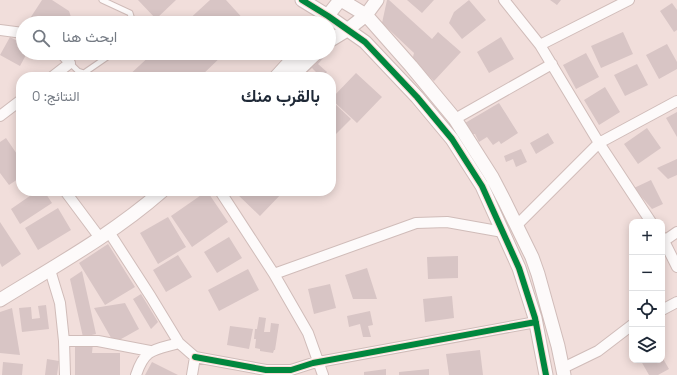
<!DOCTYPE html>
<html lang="ar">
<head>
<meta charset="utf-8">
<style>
	:root { --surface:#fff; --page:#f2f2f3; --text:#1f2937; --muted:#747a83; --line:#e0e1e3 }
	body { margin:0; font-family:"Space Grotesk",Vazirmatn,sans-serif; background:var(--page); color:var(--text); direction:rtl }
	.controls { position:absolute; right:12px; bottom:12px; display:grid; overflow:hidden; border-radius:8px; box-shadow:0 2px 10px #0003 }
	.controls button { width:36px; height:36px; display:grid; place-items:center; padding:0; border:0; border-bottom:1px solid var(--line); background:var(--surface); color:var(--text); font:20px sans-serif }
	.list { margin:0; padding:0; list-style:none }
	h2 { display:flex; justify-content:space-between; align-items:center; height:52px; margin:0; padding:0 16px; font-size:17px }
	h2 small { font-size:13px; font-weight:400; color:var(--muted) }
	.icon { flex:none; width:22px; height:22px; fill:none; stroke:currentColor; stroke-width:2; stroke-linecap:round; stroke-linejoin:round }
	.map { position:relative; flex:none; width:677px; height:375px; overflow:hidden; direction:ltr }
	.search { position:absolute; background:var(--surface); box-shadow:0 2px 10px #0003; left:16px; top:16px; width:320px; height:44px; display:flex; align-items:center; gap:10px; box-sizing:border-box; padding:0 14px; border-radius:22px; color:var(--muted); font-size:15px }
	.panel { position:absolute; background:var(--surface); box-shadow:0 2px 10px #0003; left:16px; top:72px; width:320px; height:124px; border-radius:16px; direction:rtl }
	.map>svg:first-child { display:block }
	.building { fill:#d8c5c5 }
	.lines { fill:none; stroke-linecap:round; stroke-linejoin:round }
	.service-casing { stroke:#d0bcb9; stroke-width:7 }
	.minor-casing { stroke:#d0bcb9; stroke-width:12 }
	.tertiary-casing { stroke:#d0bcb9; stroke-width:15 }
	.service { stroke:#fdfafa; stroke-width:5 }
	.minor { stroke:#fdfafa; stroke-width:10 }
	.tertiary { stroke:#fdfafa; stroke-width:13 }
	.cycleway-casing { stroke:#fad8d2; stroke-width:8 }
	.cycleway { stroke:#00873e; stroke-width:6 }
</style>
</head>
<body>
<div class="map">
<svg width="677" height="375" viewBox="0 0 677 375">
	<rect width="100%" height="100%" fill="#f1dedb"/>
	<!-- building -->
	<path class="building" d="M42,0H52L69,11L72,20L69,23H27Z
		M138,0H176L156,19Z
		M210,0H226L247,23H185Z
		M387,0H389L432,39L438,32L461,52L434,81L412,61L414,53L382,23Z
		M407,0H434L422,13Z
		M469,0L486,20L462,39L449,23L454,12Z
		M550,0H561L557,5Z
		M672,3L677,10V30L674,32L660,11Z
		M623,32L633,54L601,68L591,46Z
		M10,37L23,44V53H27L20,66L0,55Z
		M501,37L514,59L489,73L477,52Z
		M667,44L677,62V69L659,79L646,55Z
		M153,53H225L200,77H127Z
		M319,53L327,54L318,64L327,72L323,77H321L312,68L302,77L299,74Z
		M586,53L599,77L576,89L563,65Z
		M637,64L648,85L625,96L614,75Z
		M356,73L382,97L357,123L331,99Z
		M605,87L620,112L599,125L584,100Z
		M334,103L351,119L331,139V107Z
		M499,103L518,133L501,144L499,141L493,145L487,137L479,142L475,134H472L465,123Z
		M677,112V137L666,118Z
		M647,128L661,148L638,164L624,144Z
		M548,133L554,143L536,154L530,143Z
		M6,138L21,160V177L9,185L0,173V142Z
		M521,149L527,162L516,167L513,159L506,162L504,156Z
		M677,159V175L668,179L657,168Z
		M651,180L663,204L652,209L634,188Z
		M37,191H44L52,203L20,224L11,209Z
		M207,191L228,222L192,247L171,216Z
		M238,191H284L260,216L236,193Z
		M58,208L71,230L38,250L25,228Z
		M168,217L186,247L158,264L140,233Z
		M0,222L21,254L2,267L0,263Z
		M229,237L242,258L217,273L204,252Z
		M108,244L135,287L105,305L79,263Z
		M178,255L192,277L166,292L153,270Z
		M458,256V278L428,279L427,257Z
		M367,268L377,299H353L345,275Z
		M248,269L259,290L219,311L208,290Z
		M82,271L96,334L83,337L70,279Z
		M330,284L336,308L314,314L308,289Z
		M141,294L158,322L151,329L133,299Z
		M452,296L454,318L425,322L423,299Z
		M125,303L139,329L114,343L94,308Z
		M46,305L49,329L22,332L19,308L31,307L32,319L40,318L38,306Z
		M12,308L20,355L0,353V312Z
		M370,311L373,325L368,326L371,337H363L360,324L349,327L347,316Z
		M259,317L266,318L264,332H270L271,323L279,324L275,350H274L273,353L260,351V349L255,348L256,339H254L255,329H257Z
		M230,326L253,329L249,349L227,345Z
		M75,342L93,343L92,353H120V375H75Z
		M480,350L483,375H449L446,354Z
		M662,357L669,369L658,375H649L641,361L662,360Z
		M47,359L59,361L57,375H45Z
		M3,362L23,364L22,375H2Z
		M152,362L178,375H145Z
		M386,369V375H364V372Z
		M429,369V375H399V372Z"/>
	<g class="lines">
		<!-- service casing -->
		<g class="service-casing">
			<path id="service" d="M102,0L130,13L133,23
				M70,63L78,71L84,73L113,53"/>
		</g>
		<!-- minor casing -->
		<g class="minor-casing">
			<path id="minor" d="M504,0L540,45L599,143L651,222
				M0,30L23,33
				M540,45L629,0
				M52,77L70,63L61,53
				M0,116L21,100
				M455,119L552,64
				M65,191L100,238
				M220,191L274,274L308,333L323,375
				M517,225L599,143L677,101
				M109,232L151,297L179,343L195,357L192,375
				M662,237L677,267
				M664,241L677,232
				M50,270L60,303L64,341L65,375
				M274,274L416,223L447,222L503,232
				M662,310L677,302
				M64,341H98L150,351
				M195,357L266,370H291L313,363L536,322
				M563,368L598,351L632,325
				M136,375C145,348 154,350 179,343"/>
		</g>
		<!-- tertiary casing -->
		<g class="tertiary-casing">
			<path id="tertiary" d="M302,0L328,16L365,42L417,97L452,139L482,186L519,268L535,318L546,375
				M341,0L366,15L411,66L455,119L492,177L505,202L532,257L538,274L558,346L564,375
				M322,23L340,0
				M329,41L347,30L366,15L377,0
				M276,77L298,53
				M291,77L316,53
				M0,300C55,266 113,234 162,191"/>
		</g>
		<!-- service -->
		<use href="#service" class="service"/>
		<!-- minor -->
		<use href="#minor" class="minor"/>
		<!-- tertiary -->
		<use href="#tertiary" class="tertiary"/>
		<!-- cycleway casing -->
		<g class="cycleway-casing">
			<path id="cycleway" d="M302,0L328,16L365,42L417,97L452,139L482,186L519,268L535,318L546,375
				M195,357L266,370H291L313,363L536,322"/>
		</g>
		<!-- cycleway -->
		<use href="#cycleway" class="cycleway"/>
	</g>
</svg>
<div class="controls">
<button>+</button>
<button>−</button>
<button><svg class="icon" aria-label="locate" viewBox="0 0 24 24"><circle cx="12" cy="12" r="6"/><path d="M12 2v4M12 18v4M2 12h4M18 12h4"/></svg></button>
<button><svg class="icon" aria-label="layers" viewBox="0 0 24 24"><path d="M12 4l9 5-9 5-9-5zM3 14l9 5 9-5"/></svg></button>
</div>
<div class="search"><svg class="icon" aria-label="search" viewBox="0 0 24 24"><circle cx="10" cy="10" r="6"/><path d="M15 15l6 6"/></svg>ابحث هنا</div>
<section class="panel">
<h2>بالقرب منك<small>النتائج: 0</small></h2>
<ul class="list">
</ul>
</section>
</div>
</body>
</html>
